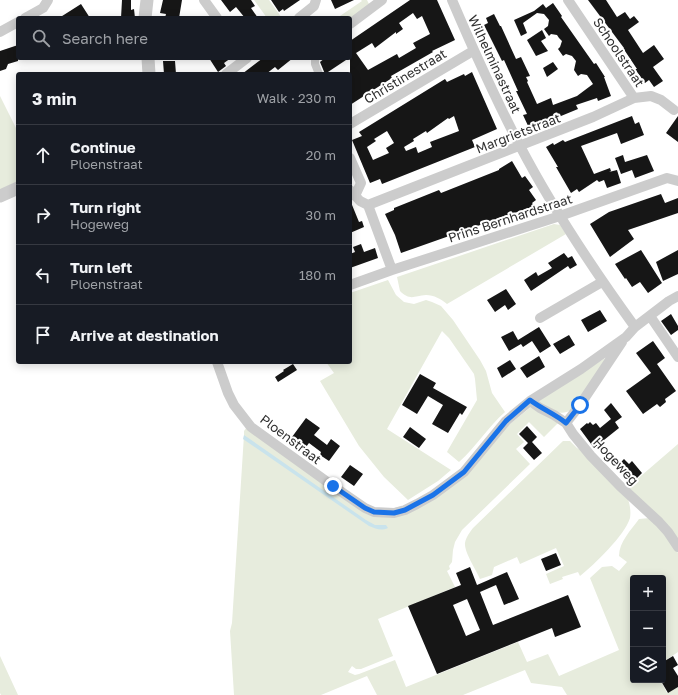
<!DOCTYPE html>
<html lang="en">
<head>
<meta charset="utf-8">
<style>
	:root { --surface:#171b24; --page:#242831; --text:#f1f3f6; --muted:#9ea1a6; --line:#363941 }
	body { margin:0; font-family:"Golos Text",sans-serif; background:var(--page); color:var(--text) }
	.controls { position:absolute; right:12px; bottom:12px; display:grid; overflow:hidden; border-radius:4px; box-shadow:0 2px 10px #0003 }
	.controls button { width:36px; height:36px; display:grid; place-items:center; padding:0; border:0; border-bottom:1px solid var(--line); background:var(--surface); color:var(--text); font:20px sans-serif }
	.stop { position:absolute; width:12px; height:12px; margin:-9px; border:3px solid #1a73e8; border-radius:50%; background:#fff }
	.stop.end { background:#1a73e8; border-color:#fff; box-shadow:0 1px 4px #0008 }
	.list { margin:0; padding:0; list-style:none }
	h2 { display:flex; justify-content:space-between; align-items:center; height:52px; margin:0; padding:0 16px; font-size:17px }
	h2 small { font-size:13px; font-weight:400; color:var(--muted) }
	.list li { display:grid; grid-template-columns:26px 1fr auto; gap:12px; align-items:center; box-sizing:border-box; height:60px; padding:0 16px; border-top:1px solid var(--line) }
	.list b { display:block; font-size:15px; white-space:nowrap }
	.list p { margin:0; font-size:13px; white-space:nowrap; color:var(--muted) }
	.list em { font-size:13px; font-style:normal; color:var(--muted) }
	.icon { flex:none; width:22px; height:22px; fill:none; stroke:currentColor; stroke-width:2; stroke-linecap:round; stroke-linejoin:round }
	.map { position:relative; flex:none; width:678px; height:695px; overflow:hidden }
	.search { position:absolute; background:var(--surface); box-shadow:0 2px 10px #0003; left:16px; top:16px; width:336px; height:44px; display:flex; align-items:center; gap:10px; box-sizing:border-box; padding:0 14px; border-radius:4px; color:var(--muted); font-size:15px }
	.panel { position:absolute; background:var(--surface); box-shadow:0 2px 10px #0003; left:16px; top:72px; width:336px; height:292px; border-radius:4px }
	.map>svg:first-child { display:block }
	.green { fill:#e7ecdd }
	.water { fill:#c9e3ec }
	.building { fill:#161616; fill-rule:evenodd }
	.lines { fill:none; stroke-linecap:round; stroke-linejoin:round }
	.pedestrian { stroke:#ccc; stroke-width:8 }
	.minor { stroke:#ccc; stroke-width:10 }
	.tertiary { stroke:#ccc; stroke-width:13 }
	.route { stroke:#1a73e8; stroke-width:5 }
	.labels { text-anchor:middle; stroke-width:4; stroke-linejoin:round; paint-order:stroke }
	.street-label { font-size:13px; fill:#2f2f2f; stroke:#fff }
</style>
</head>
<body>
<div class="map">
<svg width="678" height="695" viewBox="0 0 678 695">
	<rect width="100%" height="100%" fill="#fff"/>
	<!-- green -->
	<path class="green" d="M254,0H269L282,18H267Z
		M361,0H367L370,6L350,18H337L362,1Z
		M0,96L18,132V181L0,190Z
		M554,224L560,225L566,234L447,304C441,299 434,295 426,295C414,296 410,301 400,291L397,277Z
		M388,280L396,295L404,302L414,304L426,300L432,302L441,306L453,320L480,360L486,371L492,393L505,412C488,427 476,447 459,462L447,452L448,450L477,400L475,379L474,374L449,338L442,331L387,429L451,470L438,481L408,500L384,477L359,446L320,381L334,373L326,362H350V293Z
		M610,355L571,410C560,417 549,409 539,403V400Z
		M531,407L559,422L544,437L529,422L517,434L524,442L516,449L530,464L462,530L455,542L453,550L452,562L449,566L450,569L447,571L455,587L378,619L393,656L361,669H356L352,666L348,672L355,675L359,674L395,660L406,687L518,642L527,662L548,654L559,676L619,650L590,578L602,567L612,566L619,571L627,562L619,556C619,542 631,530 639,519L650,518L673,543L678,553V652L663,662V578H633V680H662L661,681L667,693L678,687V695H567L562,687L531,683L525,670L463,695H377L367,676L321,695H234L230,631L232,623L244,435V431L247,427L372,514L436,497L495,436Z
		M563,441H570L577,448L583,451L628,499C630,505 631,512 630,518C625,535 594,565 580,576L578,572L562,577L563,579L550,584L546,574L564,566L556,548L520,564L517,557L494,567L492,575L480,579C476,570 464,552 465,543C466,537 470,532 473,528Z
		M678,444V543L627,488Z
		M0,656L18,695H1L0,693Z"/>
	<!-- water -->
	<path class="water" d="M244,435L366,520L375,525H386L388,528C381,531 376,529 369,526L243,439Z"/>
	<!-- building -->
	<path class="building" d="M122,0H131V10L134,9L135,18H121Z
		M163,0H182L179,18H165L166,14L160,13Z
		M221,0H251L255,6L251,8L258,18H245L236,7L230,12Z
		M271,0H300L284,11L283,9L279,12Z
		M331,0H354L335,9Z
		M410,0H437L455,40L432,51L433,52L391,76L392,78L350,105V41ZM413,13L417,19L422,16L430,34L413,43L416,48L399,58L397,54L368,70L356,53L372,43L375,48L396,32V34L403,29L399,23Z
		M588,0H606L617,17L625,12L630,19L634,16L639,22L628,30L643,53L654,45L664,59L653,67L663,81L654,87L649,80L645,83L635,69H637L623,48H624Z
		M553,3L562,16L561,17L594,64L596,63L605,77H604L611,96L598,101L597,98L576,105L578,109L544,123L530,130L523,115L527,114L516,91H518L504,60L502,61L484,25L488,23L486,18L494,14L500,26H501L516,59L521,57L530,76L526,77L528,81L527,82L537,104L551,98L553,105L577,96L593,84L587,75L581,74L578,76L574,70L576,61L572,56L566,54L563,56L558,49L560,47L562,41L559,38L557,35L551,34L549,36L544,29L548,26L549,20L544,14L537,13L523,23L527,33L521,36L514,20L534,11L543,4L546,8Z
		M81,4L90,18H59Z
		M542,30L546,38L541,41L548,51L536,56L527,40Z
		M18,45V61L8,64L6,69L0,71V51Z
		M209,58H231L224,63L226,66L218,72Z
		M263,58H293L278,70L275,67L266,74H242Z
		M325,58H349L325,74L320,62Z
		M163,61H175L176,74H164Z
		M553,62L558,69L547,77L543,68Z
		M472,72L497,129L472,140L475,147L382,184L380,179L370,183L352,140L362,136L359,132L445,79L447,82L464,74L465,76ZM454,116L459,131L430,142L432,147L418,153L416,147L406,151L404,147L414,141L413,139L426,131L427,133L448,118L449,119ZM387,131L394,143L386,148L389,153L373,160L367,147L376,141L374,139Z
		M632,116L635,124L639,122L644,135L621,144L617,133L581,146L594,174L610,168L611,171L609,172L617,170L621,183L607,188L604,180L599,182L597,180L579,192L577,189L571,193L556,167H558L546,147L553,143L554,145L563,140L565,142Z
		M678,116V142L666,133Z
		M623,155L625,162L647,155L654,171L635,178L632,170L621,174L615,158Z
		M512,161L522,178L525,176L533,187L529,190L536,200L532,203L535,207L525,213L523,210L401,253L395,235L385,214L394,210V208L439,190L441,193L499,170V169Z
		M661,194L665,203L678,198V213L628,230L634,239L610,257L590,224L609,212Z
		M350,200L359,222L362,221L364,227L350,233Z
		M361,244L364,252L375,248L378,258L350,268V254L355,252L353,247Z
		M641,250L662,283L648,293L640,282L632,287L626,278L625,279L615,264Z
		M678,250V274L663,281L656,262Z
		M564,253L568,258L572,256L577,265L570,269L568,266L531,291L524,280L536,272L538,276L552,268L548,263Z
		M506,289L516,304L508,310L505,305L495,312L487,300Z
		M600,310L607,321L588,332L581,320Z
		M671,314L678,326V330L671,335L661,321Z
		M539,327L551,346L540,353L532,341L523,347L521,344L509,351L501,337L513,331L518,340Z
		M569,335L575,345L560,354L553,344Z
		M653,341L665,358L657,364L676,391L665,399L666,402L660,407L657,404L643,414L626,391L651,373L636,353Z
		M539,356L545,367L527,378L520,368Z
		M510,360L516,369L502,378L497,368Z
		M293,364L297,370L278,382L275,377L284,371L283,370Z
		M420,374L436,383L433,388L467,407L462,415L460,413L448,433L432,424L443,405L428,396L417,414L402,405Z
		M611,403L622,417L615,422L619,428L594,448L580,429L587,423L588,424L590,422L593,425L596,423L600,428L611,419L604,410Z
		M306,418L320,428L314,435L327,445L331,439L340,446L329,461L320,455L321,452L309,443L306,447L292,437Z
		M527,426L537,437L532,442L542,453L534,460L523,448L528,443L519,434Z
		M410,427L426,439L419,448L403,437Z
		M624,459L629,464L632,461L642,473L634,481L619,464Z
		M350,465L363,474L354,486L341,477Z
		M556,553L561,565L546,571L541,559Z
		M470,567L477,585L507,572L519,599L504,605L496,585L480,592L493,625L568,595L581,627L555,637L552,628L437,674L408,606L461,585L456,573ZM467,599L480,630L466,636L453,605Z
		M673,656L678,665L673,668L678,676V687L668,693L661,681L663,680V662Z"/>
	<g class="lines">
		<!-- pedestrian -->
		<path class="pedestrian" d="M315,58V64L319,74"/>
		<!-- minor -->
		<path class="minor" d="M204,0L217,18
			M452,0C473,49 495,98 520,146C553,209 593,269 635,327
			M568,0L634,98
			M25,18L43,8L48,0
			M299,18L314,6L316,0
			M350,24L382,0
			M0,32L18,22
			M226,74L247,58
			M350,124L473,51
			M350,158L361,183L355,196
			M350,190L360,201L368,205L392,270
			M368,205L593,117L634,98L651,96L661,100L674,110
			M350,285L392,270L560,216L667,178L678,181
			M650,316L678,357
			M540,318L602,282
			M217,362L228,393L234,405L251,427L333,486L365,508L374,512L394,513L405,510L417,504L433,495L464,472L506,421L530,401L581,369L626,337L635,327L669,301L678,296
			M530,401L540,408L554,415L566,423L573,434L591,456L620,486L659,522L668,532L678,547
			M566,423L580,405L622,342"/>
		<!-- tertiary -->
		<path class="tertiary" d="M145,18L147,0
			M148,58L149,74
			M0,196L18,188"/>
	</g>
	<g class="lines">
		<!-- route -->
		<path class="route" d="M333,486L365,508L374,512L394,513L405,510L433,495L464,472L506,421L530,400C542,409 555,414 566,423L580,405"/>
	</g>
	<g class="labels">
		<!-- street labels -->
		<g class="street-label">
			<text transform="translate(619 52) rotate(56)" y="5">Schoolstraat</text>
			<text transform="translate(495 64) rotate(65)" y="5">Wilhelminastraat</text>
			<text transform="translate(405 76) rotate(-31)" y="5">Christinestraat</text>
			<text transform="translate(518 133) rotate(-21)" y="5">Margrietstraat</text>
			<text transform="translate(510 218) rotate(-18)" y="5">Prins Bernhardstraat</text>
			<text transform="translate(291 439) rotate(37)" y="5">Ploenstraat</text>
			<text transform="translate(616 461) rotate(47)" y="5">Hogeweg</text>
		</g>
	</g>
</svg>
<div class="controls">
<button>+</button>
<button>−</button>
<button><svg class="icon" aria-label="layers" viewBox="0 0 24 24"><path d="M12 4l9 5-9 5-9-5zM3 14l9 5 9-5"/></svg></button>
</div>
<div class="stop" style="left:580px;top:405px"></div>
<div class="stop end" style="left:333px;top:486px"></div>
<div class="search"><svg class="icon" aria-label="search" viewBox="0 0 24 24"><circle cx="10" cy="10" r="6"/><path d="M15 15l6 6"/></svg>Search here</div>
<section class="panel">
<h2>3 min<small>Walk · 230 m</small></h2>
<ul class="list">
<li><svg class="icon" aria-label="ahead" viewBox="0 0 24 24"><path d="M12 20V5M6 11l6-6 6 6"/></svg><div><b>Continue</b><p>Ploenstraat</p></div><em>20 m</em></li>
<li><svg class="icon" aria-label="right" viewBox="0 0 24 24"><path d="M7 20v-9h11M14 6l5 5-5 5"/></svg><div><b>Turn right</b><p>Hogeweg</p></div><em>30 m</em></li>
<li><svg class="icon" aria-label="left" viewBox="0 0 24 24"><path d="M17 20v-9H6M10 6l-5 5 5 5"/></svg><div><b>Turn left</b><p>Ploenstraat</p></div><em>180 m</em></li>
<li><svg class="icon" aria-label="arrive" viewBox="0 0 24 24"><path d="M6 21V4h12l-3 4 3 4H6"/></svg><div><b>Arrive at destination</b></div></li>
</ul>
</section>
</div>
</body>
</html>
